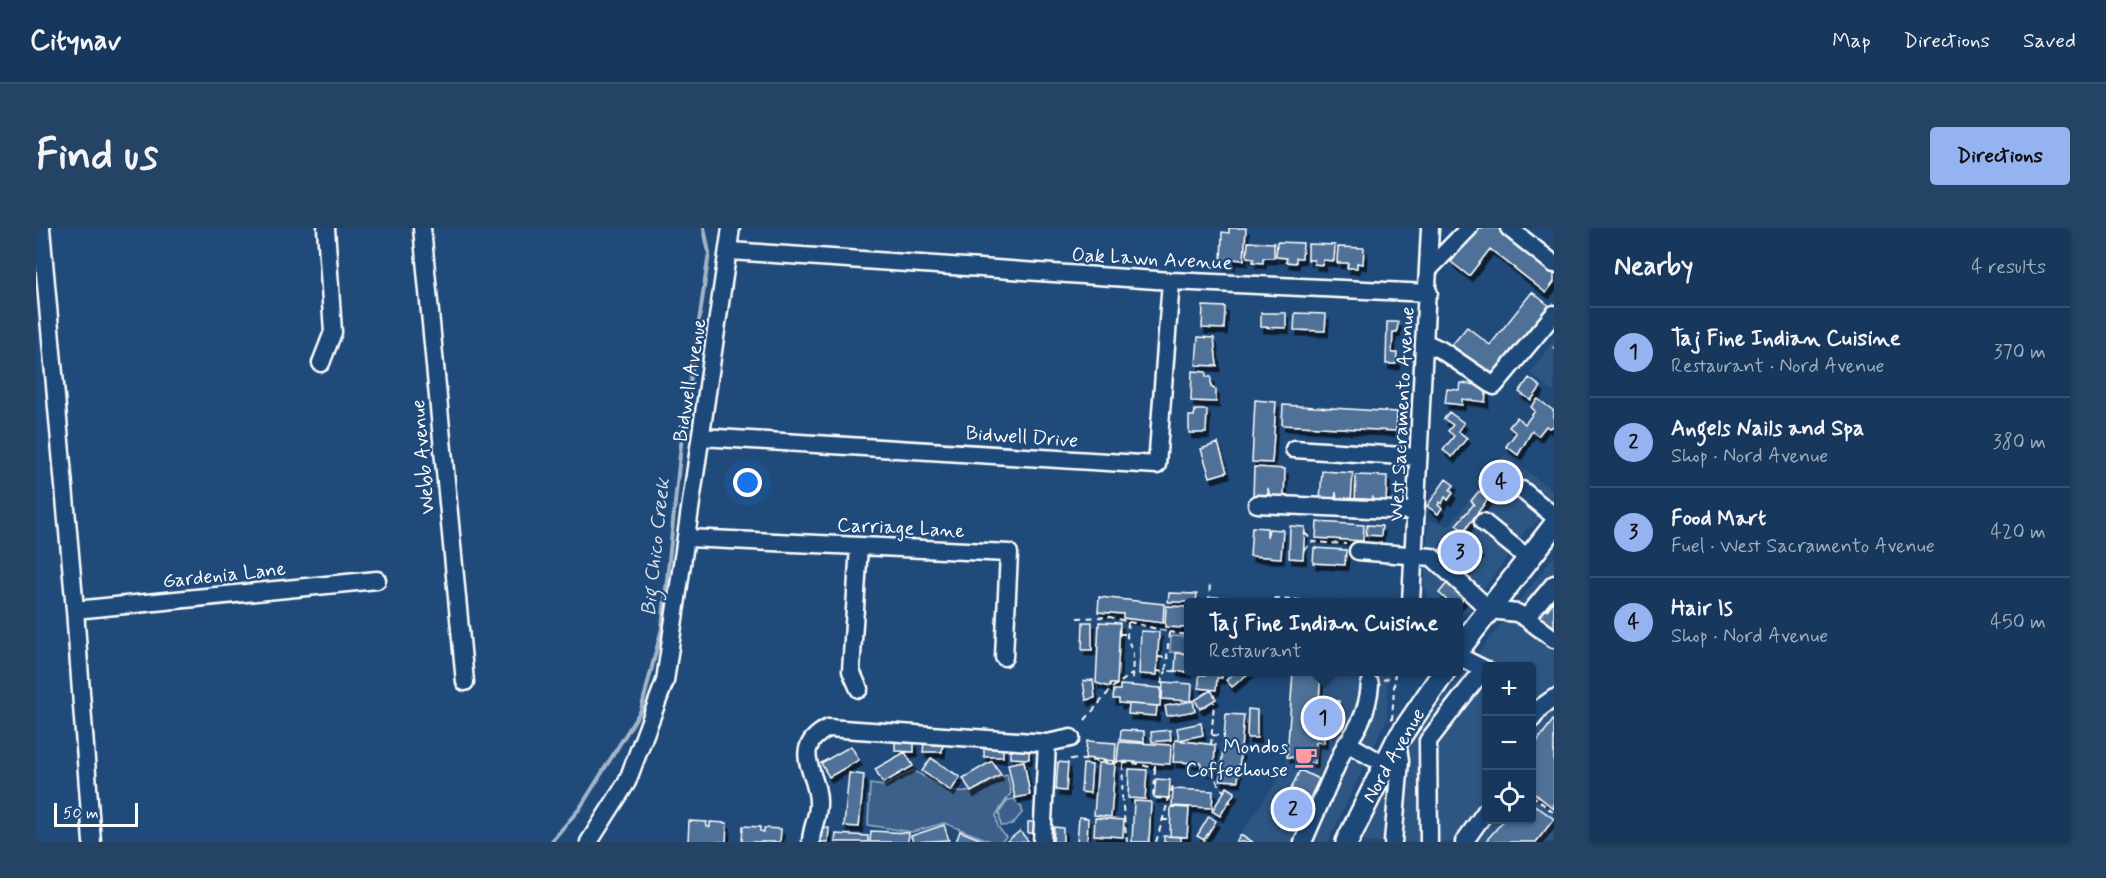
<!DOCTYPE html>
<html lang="en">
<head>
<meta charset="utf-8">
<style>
	:root { --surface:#17385c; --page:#244365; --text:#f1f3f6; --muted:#9eacbb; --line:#365272; --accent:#95b2f1 }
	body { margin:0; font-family:Mynerve,sans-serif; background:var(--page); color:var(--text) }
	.controls { position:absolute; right:18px; bottom:18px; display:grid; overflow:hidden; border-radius:6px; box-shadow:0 2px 4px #0004 }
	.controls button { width:54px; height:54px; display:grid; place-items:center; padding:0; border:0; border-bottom:2px solid var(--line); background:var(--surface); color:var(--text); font:30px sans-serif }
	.scale { position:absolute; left:18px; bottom:15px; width:84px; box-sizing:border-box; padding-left:6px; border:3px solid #fff; border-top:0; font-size:16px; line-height:21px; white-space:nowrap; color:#fff; -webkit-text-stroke:4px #1f4a7a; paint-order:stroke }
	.you { position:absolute; left:712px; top:255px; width:21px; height:21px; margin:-15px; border:4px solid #fff; border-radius:50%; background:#1a73e8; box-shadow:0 0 0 9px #1a73e833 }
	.badge { display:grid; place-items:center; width:39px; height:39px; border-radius:50%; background:var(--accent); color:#111; font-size:20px; font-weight:700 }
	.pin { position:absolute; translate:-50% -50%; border:3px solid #fff; box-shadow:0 2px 6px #0006 }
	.popup { position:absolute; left:1148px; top:370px; width:279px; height:78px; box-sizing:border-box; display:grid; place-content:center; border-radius:6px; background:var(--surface); filter:drop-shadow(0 2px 4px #0005); font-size:20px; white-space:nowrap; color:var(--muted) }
	.popup b { font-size:22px; color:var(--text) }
	.popup::after { content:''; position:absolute; left:50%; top:100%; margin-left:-12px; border:12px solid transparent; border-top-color:var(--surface) }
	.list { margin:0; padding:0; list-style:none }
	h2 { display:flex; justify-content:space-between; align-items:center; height:78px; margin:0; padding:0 24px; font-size:26px }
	h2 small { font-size:20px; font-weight:400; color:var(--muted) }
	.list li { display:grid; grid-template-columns:39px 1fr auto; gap:18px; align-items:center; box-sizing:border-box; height:90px; padding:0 24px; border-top:2px solid var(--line) }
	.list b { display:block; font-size:22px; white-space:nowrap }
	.list p { margin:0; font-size:20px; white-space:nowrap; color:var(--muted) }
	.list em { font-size:20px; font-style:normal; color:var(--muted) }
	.icon { flex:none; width:33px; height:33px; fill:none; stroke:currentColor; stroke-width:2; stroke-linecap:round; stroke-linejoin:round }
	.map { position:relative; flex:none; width:1518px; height:614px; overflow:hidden; border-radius:6px }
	header { display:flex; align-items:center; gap:36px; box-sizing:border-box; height:84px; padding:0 30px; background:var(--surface); border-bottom:2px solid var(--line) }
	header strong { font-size:28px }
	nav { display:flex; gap:33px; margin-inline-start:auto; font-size:21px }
	.intro { display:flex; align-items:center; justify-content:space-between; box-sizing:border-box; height:144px; padding:0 36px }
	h1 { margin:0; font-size:42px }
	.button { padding:15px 27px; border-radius:6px; background:var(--accent); color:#111; font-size:21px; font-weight:700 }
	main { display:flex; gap:36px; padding:0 36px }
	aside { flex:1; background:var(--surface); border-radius:6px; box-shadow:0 2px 4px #0004 }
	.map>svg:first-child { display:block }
	.built { fill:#2e5683; fill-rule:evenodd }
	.green { fill:#3c618b; stroke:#9eb0c5; stroke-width:1.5 }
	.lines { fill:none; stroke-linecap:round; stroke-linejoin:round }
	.stream { stroke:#a3b5c8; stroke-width:4 }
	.building { fill:#507197; stroke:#fff; stroke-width:1.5; filter:url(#shadow) }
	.minor-casing { stroke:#fff; stroke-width:21 }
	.major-casing { stroke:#fff; stroke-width:26 }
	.path { stroke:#fff; stroke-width:2; stroke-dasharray:6 4.5; stroke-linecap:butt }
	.minor { stroke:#1f4a7a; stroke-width:16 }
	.major { stroke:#1f4a7a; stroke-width:21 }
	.labels { text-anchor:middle; stroke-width:4.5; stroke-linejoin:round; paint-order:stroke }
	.street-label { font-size:20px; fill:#fff; stroke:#1f4a7a }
	.poi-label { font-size:20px; fill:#fff; stroke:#1f4a7a; text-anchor:end }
	.water-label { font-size:21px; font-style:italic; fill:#d8e0e8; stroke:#1f4a7a }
</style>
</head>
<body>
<header>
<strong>Citynav</strong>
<nav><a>Map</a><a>Directions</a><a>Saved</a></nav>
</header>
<div class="intro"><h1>Find us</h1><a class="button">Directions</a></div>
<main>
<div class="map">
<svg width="1518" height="614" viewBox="0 0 1518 614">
	<defs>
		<filter id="shadow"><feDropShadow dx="3" dy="5.5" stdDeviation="0" flood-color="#0009"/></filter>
	</defs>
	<rect width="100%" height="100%" fill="#1f4a7a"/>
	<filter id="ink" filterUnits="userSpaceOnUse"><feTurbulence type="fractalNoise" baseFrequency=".0167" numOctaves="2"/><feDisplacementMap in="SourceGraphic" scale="12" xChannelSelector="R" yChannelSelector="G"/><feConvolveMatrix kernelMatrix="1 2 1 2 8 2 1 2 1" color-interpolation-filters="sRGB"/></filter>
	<g filter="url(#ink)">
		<!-- built -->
		<path class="built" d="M1518,112V165L1494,145Z
			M1469,226L1518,264V269L1498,298L1491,301L1435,379L1422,391V374H1394L1388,356L1393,292L1413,298Z
			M1518,328V614H1319L1369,520ZM1450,439H1496V592H1450Z
			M1255,444H1352L1351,490L1292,614H1199L1250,540Z"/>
		<!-- green -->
		<path class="green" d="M1135,408L1152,409V425L1134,424Z
			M877,542C923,570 923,572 971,546L975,565L960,587L962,599L970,609L965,614H957L908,595L876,604L832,597L834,556L849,558Z
			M978,571L986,580V585L976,597L965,598L963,585L972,572Z"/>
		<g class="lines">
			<!-- stream -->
			<path class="stream" d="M515,614L544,580L605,482L626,400L645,217L673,25L668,0"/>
		</g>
		<!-- building -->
		<path class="building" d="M1193,0H1210L1208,32L1196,31V36H1185L1186,4L1193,5Z
			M1443,0H1465L1518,41V54L1510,65L1454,21L1433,48L1415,34Z
			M1212,14L1238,15V30H1227V35L1217,34L1218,30L1211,29Z
			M1241,14L1267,15L1266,30H1260V35L1250,34L1251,30L1240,29Z
			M1272,16L1299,17L1298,33L1287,32V37L1278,36V32H1272Z
			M1302,19L1328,20L1327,36L1321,35V40H1311L1312,35H1301Z
			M1496,64L1515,79L1457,150L1416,117L1431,99L1454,117Z
			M1167,78L1189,79L1188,101L1166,100Z
			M1225,85H1250V100L1225,99Z
			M1259,85L1290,86L1289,103L1258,102Z
			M1351,94H1362L1361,104H1357L1356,125H1361L1360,136H1350Z
			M1162,109L1178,110L1181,138L1160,137Z
			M1156,143L1170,144V149H1175V159L1180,162V174L1155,173Z
			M1493,150L1505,159L1495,172L1483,164Z
			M1425,155L1451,158L1449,174L1426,171V177L1409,175L1411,161L1424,162Z
			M1502,171L1518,183V198L1513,200L1510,198L1502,208L1496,203L1482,227L1470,218L1480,205L1473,199L1481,189L1489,196L1499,183L1495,179Z
			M1219,172L1240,174L1236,235L1216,234Z
			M1247,177L1361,184L1360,203L1246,197Z
			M1159,182H1171L1170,205H1153V188H1158Z
			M1413,184L1428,195L1422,203L1431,210L1416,229L1407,222L1418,208L1412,203L1417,197L1408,191Z
			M1182,215L1191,244L1174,249L1165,221Z
			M1468,235L1482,246L1461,273L1447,262Z
			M1218,239L1249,241L1248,269H1234L1232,260V269L1217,268Z
			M1286,243L1317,245L1315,273L1301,272L1300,264L1299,273L1284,272Z
			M1320,247L1351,248L1350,276H1336V268L1334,276L1319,275Z
			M1410,251L1418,257L1414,262L1417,265L1412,272L1409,269L1406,276L1404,274L1402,277L1406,280L1402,286L1391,278Z
			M1443,263L1452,271L1428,303L1420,297L1438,276L1435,273Z
			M1281,294L1328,297L1327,313L1280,310Z
			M1331,297L1346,298L1345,308L1330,307Z
			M1254,298L1269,299L1267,331L1253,330Z
			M1216,299L1231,300V309L1233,301L1247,302L1245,330L1214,328Z
			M1417,305L1444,325L1430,343L1404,322Z
			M1278,320L1310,322L1309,337L1277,335Z
			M1411,355L1428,370L1422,377V374H1413L1403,365Z
			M1133,365L1161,366L1160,374H1132Z
			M1063,369L1128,376L1127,395L1087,390V386L1062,384Z
			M1176,369L1205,370V374H1176Z
			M1518,373V399L1515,397L1512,400L1500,392L1508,381L1511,382Z
			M1130,378L1152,379V400L1129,399Z
			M1047,394H1056V422H1046Z
			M1063,394L1084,395L1081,456H1074V459L1060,455Z
			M1105,403L1123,404L1121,447L1103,446Z
			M1140,425L1152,426L1153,444L1139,443Z
			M1170,444H1186V450H1181L1180,462L1163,460V447H1170Z
			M1199,444H1214L1196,459L1190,452Z
			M1257,444H1285L1283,472L1303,473L1302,499L1289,498L1288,515L1280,514L1279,535H1264V530L1251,529Z
			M1057,452L1059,470L1050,472L1047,453Z
			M1127,454L1156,456L1155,473L1126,471Z
			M1084,457L1125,460L1124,478L1083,475V471H1077L1078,462H1084Z
			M1175,462L1180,471L1164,481L1159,472Z
			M1157,473L1159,483L1131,488L1129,478Z
			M1093,476L1121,478L1120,488L1092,486Z
			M1212,481L1221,482V510H1211Z
			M1190,486L1208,487L1202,553L1184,552Z
			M1518,491V581L1496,563V520Z
			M1165,495L1167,507L1143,512L1141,500Z
			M1085,502L1108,503V514L1084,512Z
			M1134,502L1135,512L1116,514L1115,504Z
			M1139,512L1179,517L1178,543L1165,542V535L1137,534Z
			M859,513L878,514V524L859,523Z
			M1051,513L1080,515L1079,533L1049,530Z
			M888,514L907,515L906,524H887Z
			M1083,514L1135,517L1134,536L1081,533Z
			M815,518L823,532L793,549L785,535Z
			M948,519H967V529H948Z
			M974,520L993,521V531L974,530Z
			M869,524L877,538L847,555L839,541Z
			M895,530L924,549L915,563L886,543Z
			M956,533L965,547L935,564L927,550Z
			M988,533L994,567L979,570L972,536Z
			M1022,534L1032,535L1030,563L1020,562Z
			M1062,535L1079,536L1075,589L1058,587Z
			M1047,536L1056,537L1054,565L1045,564Z
			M1093,541L1111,542L1109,571L1092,570Z
			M1264,542L1283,551L1272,574L1253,565Z
			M813,545L828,547L823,599L808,598Z
			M1120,551L1134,552L1133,570L1118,569Z
			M1191,559L1199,564L1184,588L1176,583Z
			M1137,561L1177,563L1176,580L1136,578Z
			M1253,565L1272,574L1261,597L1241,588Z
			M1098,573L1115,574L1113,614H1096Z
			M1496,575L1518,591L1500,614H1449L1468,592H1496Z
			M1135,579L1153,580L1151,609L1134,608Z
			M1173,588L1180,593L1168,612L1161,608Z
			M1043,589L1052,590L1051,614H1041Z
			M1059,590L1088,592L1087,609L1058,607Z
			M653,593L671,594L670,598L674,599V594L691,595L690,614H652Z
			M992,594H1002V605H992Z
			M908,597L913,612L877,614L875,608Z
			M707,598L724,599V603L728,604V600L745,601L744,614H706Z
			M783,599L793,600L792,614H782Z
			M1018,599L1027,600V614H1017Z
			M835,603L873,605L872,614H834Z
			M924,603L951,614H920Z
			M984,603L993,614H970Z
			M800,606L832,608V614H799Z
			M1204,607L1217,614H1200Z
			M1128,608L1145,609V614H1128Z"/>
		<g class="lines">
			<!-- minor casing -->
			<g class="minor-casing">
				<path id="minor" d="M5,0L39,382L56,614
					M386,0L429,454
					M1473,0L1518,36
					M694,23L1135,53L1393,65
					M1394,40L1433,0
					M1388,114L1405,122L1458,158L1518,86
					M285,135L297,104L290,0
					M665,209L1121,237L1135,53
					M1258,221L1382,229
					M1486,262L1518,288
					M1221,276L1379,283
					M1447,294L1493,331
					M652,310L973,325L968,429
					M823,318L815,443L823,461
					M1322,323L1396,329L1454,382L1481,385L1490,390
					M1518,356L1490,390L1518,411
					M1375,374L1394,0
					M39,382L341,352
					M1422,428L1450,442
					M1496,491L1504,480L1518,470
					M1311,515L1337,530
					M553,614L591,554L629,453L695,0
					M775,614C775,601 782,590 782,577C784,545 751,522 792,500L1011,515L1035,510
					M1006,614L1011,515
					M1267,614L1309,518C1324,499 1332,481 1334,456
					M1357,614L1364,533L1361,513
					M1393,614L1392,513L1448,441
					M1428,614L1450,583"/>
			</g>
			<!-- major casing -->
			<g class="major-casing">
				<path id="major" d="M1422,422L1518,298
					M1311,614L1361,513L1408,444"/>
			</g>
			<!-- path -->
			<path class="path" d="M1517,120L1518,119
				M1269,305L1277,314L1310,316
				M1268,322L1277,314
				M1238,371L1313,374
				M1173,374L1174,353
				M1041,390L1074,389L1133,404L1130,443L1158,444
				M1092,394L1091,409L1097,425L1096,458
				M1133,404L1152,407
				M1083,406H1092
				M1122,429L1133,430
				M1121,443L1129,444
				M1347,452L1359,448
				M1125,456L1130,443
				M1049,492L1076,460L1096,446
				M1356,492L1359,444
				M1176,507L1189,508
				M1175,517L1178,474
				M1034,531L1103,536L1119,541V535
				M1087,536L1086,571L1091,614
				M1119,541L1117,570L1133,571
				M1174,543L1188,564
				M1496,567L1518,585
				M1193,573L1195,575
				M1126,592H1135
				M1055,614H1060
				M1120,614L1137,557"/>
			<!-- minor -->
			<use href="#minor" class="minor"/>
			<!-- major -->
			<use href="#major" class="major"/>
		</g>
	</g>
	<!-- icons -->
	<defs>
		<g id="cafe-bare" transform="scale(1.8)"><path d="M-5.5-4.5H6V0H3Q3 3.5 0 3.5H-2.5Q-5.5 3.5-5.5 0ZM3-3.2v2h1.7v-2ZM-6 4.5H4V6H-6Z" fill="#ff9aa2" stroke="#1f4a7a" stroke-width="2.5" paint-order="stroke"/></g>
	</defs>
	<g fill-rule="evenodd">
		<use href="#cafe-bare" x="1270" y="529"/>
	</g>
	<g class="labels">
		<!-- street labels -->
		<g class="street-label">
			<text transform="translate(1116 30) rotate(3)" y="7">Oak Lawn Avenue</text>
			<text transform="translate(653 152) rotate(-81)" y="7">Bidwell Avenue</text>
			<text transform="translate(1365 186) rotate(-87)" y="7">West Sacramento Avenue</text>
			<text transform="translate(986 208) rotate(4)" y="7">Bidwell Drive</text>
			<text transform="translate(386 229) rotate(-95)" y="7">Webb Avenue</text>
			<text transform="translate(865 299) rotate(3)" y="7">Carriage Lane</text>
			<text transform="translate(188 346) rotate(-6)" y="7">Gardenia Lane</text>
			<text transform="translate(1357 527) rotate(-60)" y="7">Nord Avenue</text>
		</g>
		<!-- poi labels -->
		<g class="poi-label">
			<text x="1252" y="525">Mondos<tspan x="1252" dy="23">Coffeehouse</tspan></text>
		</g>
		<!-- water labels -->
		<g class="water-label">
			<text transform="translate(619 319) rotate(-84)" y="7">Big Chico Creek</text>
		</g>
	</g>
</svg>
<div class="controls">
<button>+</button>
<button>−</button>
<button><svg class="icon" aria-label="locate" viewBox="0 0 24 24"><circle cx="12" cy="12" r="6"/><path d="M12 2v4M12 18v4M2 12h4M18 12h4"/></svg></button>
</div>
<div class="scale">50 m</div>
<div class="you"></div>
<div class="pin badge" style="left:1287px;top:490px">1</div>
<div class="popup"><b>Taj Fine Indian Cuisine</b>Restaurant</div>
<div class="pin badge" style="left:1257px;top:581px">2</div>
<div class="pin badge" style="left:1424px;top:324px">3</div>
<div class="pin badge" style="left:1465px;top:254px">4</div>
</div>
<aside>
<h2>Nearby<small>4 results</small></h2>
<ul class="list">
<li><span class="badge">1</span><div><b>Taj Fine Indian Cuisine</b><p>Restaurant · Nord Avenue</p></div><em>370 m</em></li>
<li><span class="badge">2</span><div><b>Angels Nails and Spa</b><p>Shop · Nord Avenue</p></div><em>380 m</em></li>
<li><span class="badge">3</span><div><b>Food Mart</b><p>Fuel · West Sacramento Avenue</p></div><em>420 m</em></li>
<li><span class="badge">4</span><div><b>Hair Is</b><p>Shop · Nord Avenue</p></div><em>450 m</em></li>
</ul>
</aside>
</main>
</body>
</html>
